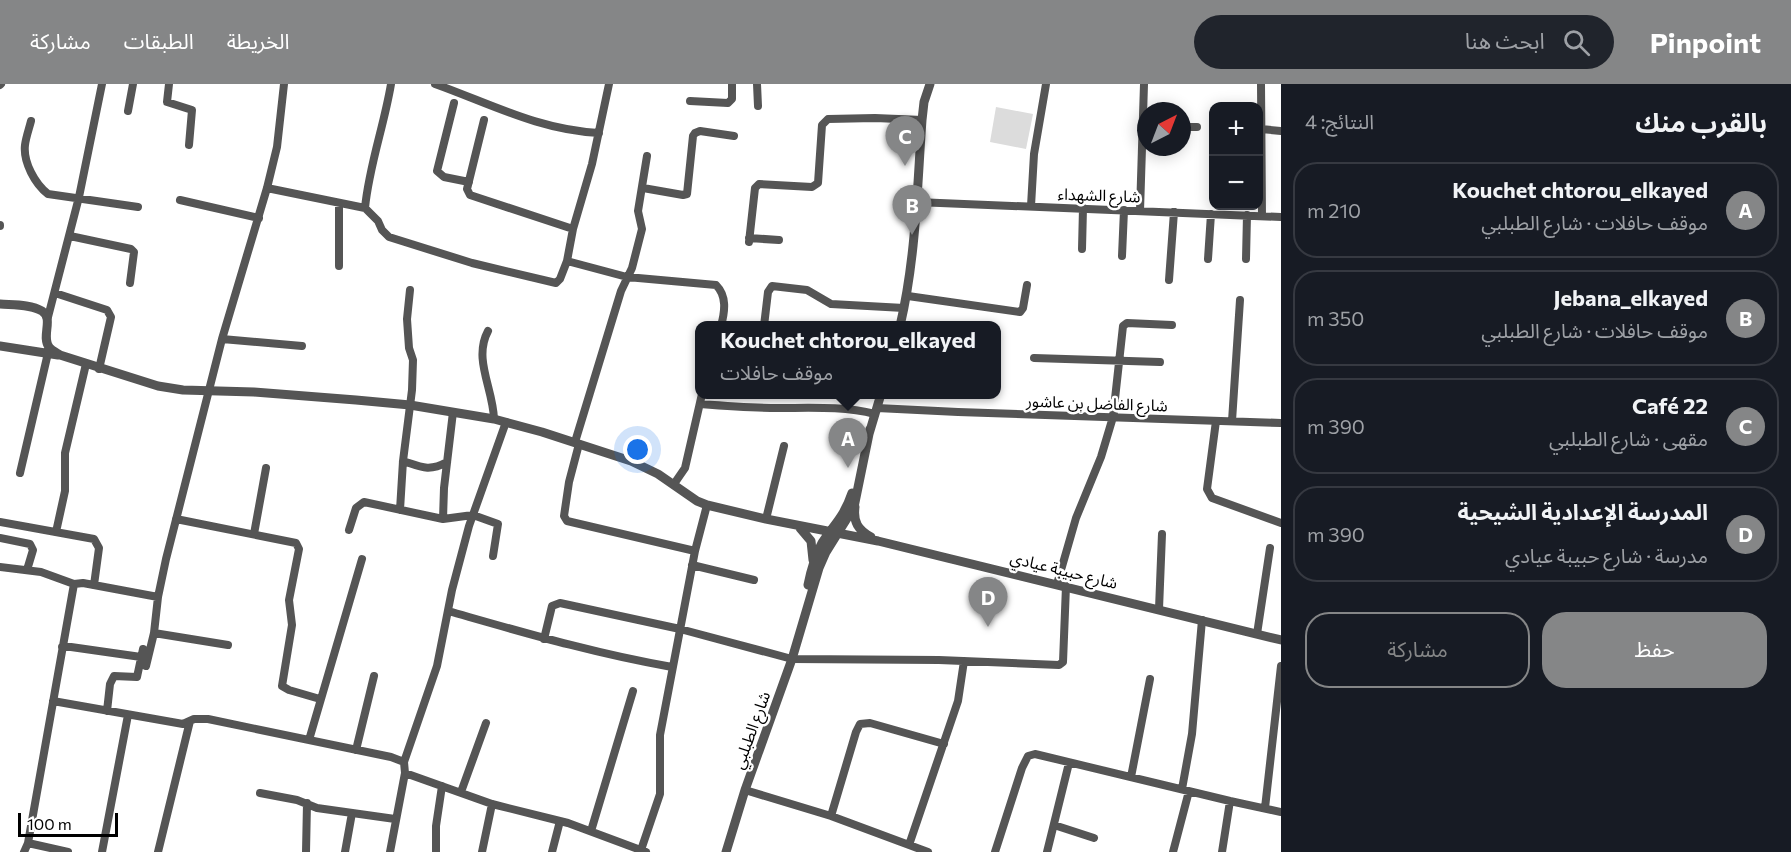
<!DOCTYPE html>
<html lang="ar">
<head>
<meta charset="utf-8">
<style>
	:root { --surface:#171b24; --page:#20242c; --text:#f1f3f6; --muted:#9ea1a6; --line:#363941; --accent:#858687 }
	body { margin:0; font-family:Commissioner,"Noto Sans Arabic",sans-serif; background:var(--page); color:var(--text); direction:rtl }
	.controls { position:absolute; right:18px; top:18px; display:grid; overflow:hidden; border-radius:12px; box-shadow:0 3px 15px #0003 }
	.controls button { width:54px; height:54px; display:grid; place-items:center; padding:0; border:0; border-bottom:2px solid var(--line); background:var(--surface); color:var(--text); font:30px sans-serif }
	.compass { position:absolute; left:1137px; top:18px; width:54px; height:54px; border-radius:50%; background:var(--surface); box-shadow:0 3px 15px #0003; rotate:42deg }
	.scale { position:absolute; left:18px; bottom:15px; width:100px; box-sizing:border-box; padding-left:6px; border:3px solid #000; border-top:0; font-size:16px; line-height:21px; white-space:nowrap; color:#000; -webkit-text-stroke:4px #fff; paint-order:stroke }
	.you { position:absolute; left:638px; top:366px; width:21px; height:21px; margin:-15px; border:4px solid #fff; border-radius:50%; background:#1a73e8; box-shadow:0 0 0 9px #1a73e833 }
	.badge { display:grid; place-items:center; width:39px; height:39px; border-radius:50%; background:var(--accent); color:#fff; font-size:20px; font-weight:700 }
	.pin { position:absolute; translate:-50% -50px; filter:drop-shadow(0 2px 3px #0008) }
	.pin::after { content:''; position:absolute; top:32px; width:21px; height:18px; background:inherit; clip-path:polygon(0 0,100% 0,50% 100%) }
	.popup { position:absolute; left:695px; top:237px; width:306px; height:78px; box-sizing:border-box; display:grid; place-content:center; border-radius:12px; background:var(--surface); filter:drop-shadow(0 2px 4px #0005); font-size:20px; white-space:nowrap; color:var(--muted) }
	.popup b { font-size:22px; color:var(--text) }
	.popup::after { content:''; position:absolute; left:50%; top:100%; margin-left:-12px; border:12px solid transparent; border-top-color:var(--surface) }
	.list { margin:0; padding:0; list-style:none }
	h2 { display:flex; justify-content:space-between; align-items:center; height:78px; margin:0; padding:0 24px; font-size:26px }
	h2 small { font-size:20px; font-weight:400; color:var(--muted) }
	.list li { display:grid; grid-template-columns:39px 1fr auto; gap:18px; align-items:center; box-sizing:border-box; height:96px; margin:0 12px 12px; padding:0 12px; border:2px solid var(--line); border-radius:24px }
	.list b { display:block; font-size:22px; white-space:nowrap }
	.list p { margin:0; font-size:20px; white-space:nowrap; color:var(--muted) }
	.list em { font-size:20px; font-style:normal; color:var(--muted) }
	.actions { display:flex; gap:12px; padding:18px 24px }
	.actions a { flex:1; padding:14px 0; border:2px solid var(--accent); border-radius:24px; text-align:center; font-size:21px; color:var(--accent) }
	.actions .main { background:var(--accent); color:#fff }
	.icon { flex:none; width:33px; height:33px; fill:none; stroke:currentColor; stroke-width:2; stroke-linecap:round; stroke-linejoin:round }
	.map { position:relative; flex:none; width:1281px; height:768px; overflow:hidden; direction:ltr }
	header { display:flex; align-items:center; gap:36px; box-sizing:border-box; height:84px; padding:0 30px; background:var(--accent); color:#fff }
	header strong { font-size:28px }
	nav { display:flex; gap:33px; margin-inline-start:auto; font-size:21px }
	.search { width:420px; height:54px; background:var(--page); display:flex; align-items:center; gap:15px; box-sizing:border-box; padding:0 21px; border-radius:33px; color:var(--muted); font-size:22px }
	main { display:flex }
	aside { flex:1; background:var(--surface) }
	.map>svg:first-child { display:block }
	.pitch { fill:#dcdcdc }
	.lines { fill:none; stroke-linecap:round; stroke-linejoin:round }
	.minor { stroke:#555; stroke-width:8 }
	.tertiary { stroke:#555; stroke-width:9 }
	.labels { text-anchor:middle; stroke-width:5; stroke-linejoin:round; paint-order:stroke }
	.street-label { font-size:16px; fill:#000; stroke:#fff }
</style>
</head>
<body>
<header>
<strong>Pinpoint</strong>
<div class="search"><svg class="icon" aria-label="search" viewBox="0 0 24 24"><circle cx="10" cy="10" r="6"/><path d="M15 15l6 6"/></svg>ابحث هنا</div>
<nav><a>الخريطة</a><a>الطبقات</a><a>مشاركة</a></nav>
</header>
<main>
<aside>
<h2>بالقرب منك<small>النتائج: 4</small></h2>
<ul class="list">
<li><span class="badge">A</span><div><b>Kouchet chtorou_elkayed</b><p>موقف حافلات · شارع الطبلبي</p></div><em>210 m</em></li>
<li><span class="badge">B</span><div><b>Jebana_elkayed</b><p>موقف حافلات · شارع الطبلبي</p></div><em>350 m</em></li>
<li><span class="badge">C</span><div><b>Café 22</b><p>مقهى · شارع الطبلبي</p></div><em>390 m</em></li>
<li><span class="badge">D</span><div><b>المدرسة الإعدادية الشيحية</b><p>مدرسة · شارع حبيبة عيادي</p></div><em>390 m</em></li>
</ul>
<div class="actions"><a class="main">حفظ</a><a>مشاركة</a></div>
</aside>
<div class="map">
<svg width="1281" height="768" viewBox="0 0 1281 768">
	<rect width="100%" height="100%" fill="#fff"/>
	<!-- pitch -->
	<path class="pitch" d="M996,23L1033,30L1026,65L990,58Z"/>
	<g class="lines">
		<!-- minor -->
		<path class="minor" d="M169,0L167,18L192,26L189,61
			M435,0C491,20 539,46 599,49
			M757,0L758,22
			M1261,0L1262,132
			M0,1L1,0
			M690,17L728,19L732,15V0
			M454,19L437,87L444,93L469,98
			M128,27L133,0
			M484,36L467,105L470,111L573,145
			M31,37C29,45 26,53 25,61C23,78 35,100 48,110L138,123
			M1182,43H1197
			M1261,45L1281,47
			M267,104L365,124L378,137L382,146L389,153L472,179L556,199L560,195L567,177L573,145L592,80L609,0
			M643,104L683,111L687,110L693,52L695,49L700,47L734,52
			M180,116L259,134
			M916,118L1281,133
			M1031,122L1034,70L1046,0
			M365,124C369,82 384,42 391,0
			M1140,127L1144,0
			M0,141V142
			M70,152L131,165L134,168L130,199
			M749,154L779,156
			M749,158L755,104L759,100L812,103L818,99L822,41L828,35L875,34L922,36
			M1082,165L1083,124
			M1122,172L1124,126
			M1208,175L1211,130
			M1246,175L1247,131
			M567,177L627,193L716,201C727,212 725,227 721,242
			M339,182V119
			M1169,196L1174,128
			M55,209L107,226L111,233L99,285
			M908,212L1020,228L1023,224L1027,201
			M48,233L79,113L102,0
			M764,242L768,208L772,202L807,206L831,220L904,224
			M488,247C473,275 493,304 494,335
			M222,255L302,262
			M1034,274L1160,278
			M700,320C726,322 752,324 778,324C811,324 843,322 875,330
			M877,324L958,328L1281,339
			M1216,337L1207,405L1212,414L1281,439
			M1232,337L1240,216
			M575,358L621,207L632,184L642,145L638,127L647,72
			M579,360L569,398L564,432L567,437L695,467
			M403,377C421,383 429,388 447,378
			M20,389L48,269
			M674,400L685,384L702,310
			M400,426L403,377L412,306L413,276L409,264L407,235L410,206
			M176,435L296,459L299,465L289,516L292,541L282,602L289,606L320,615
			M443,435L444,404L453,328
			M766,435L784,362
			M0,438L94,455L99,464L94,501
			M349,446L356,424L364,418L443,435L473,431L498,440L493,472
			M56,448L65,407V369L86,280
			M254,450L266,384
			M0,454L30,460L33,466L27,486
			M692,481L754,496
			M0,483L41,488L74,500L83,499L158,513L166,475L222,255L267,104L277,63L284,0
			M1057,500L1076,434L1101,373L1113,333L1123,242L1127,239L1172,241
			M1159,525L1162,450
			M448,527C522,548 596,570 672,583
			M154,549L228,561
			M1257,550L1270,464
			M544,555L552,522L560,519L680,545L792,575L939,576L1059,581L1063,578L1066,502
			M62,563H71L141,573
			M146,582L154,549L158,513
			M53,617L183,640L194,635H208L391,673L404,678
			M107,627L110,600L114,592L137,593L143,565
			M309,656L362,475
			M356,666L374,592
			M405,689L492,720L568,739L646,768
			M1131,693L1150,595
			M1182,705L1192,650L1202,536
			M745,706L831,732L928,768
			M461,708L486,639
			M260,709L297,716L317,724L395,735
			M1265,724L1281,582
			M831,732L856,648L860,640L870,639L944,660
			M1054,741L1094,754
			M591,747L633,607
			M28,759L68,768
			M909,761L958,617L964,577
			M641,766L660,710V651L695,467L707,421
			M24,768L28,759L74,500
			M102,768L128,631
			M158,768L190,637
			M306,768L307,719
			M345,768L352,729
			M390,768L405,689L404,678L437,582L452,506L469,442L506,338
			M436,768V742L442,702
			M482,768L492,720
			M552,768L560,737
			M995,768L1022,684L1028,672L1035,670L1230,717L1281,728
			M1047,768L1069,679
			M1173,768L1189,707
			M1222,768L1230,717"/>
		<!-- tertiary -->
		<path class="tertiary" d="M0,220C12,221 31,220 42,227C54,235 41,252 49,263C51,266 57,269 60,271L158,302L183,306L254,308L356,316L410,321L494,335L542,348L631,377L658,390L697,417L707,421L766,435L878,457L1281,556
			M900,242C916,174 917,105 922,36L924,18L930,0
			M0,262L58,271
			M869,350L881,310
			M855,423C853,438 858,446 871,453
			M800,444L811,457L813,476
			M808,501C811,486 815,472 822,459C834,440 844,433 852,409
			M726,768L745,706L792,575L819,484L826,468L854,423L870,345"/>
	</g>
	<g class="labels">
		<!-- street labels -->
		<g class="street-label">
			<text transform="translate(1099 111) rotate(2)" y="6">شارع الشهداء</text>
			<text transform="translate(1097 319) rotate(2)" y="6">شارع الفاضل بن عاشور</text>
			<text transform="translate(1064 486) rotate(14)" y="6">شارع حبيبة عيادي</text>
			<text transform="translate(751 646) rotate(-70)" y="6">شارع الطبلبي</text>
		</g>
	</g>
</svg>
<div class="controls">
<button>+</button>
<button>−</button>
</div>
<svg class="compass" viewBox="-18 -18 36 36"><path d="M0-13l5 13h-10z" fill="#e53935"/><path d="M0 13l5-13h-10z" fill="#9ea1a6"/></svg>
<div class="scale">100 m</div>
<div class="you"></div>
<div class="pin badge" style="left:848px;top:384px">A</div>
<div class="popup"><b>Kouchet chtorou_elkayed</b>موقف حافلات</div>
<div class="pin badge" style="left:912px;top:151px">B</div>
<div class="pin badge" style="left:905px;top:82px">C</div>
<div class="pin badge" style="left:988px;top:543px">D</div>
</div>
</main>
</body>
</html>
